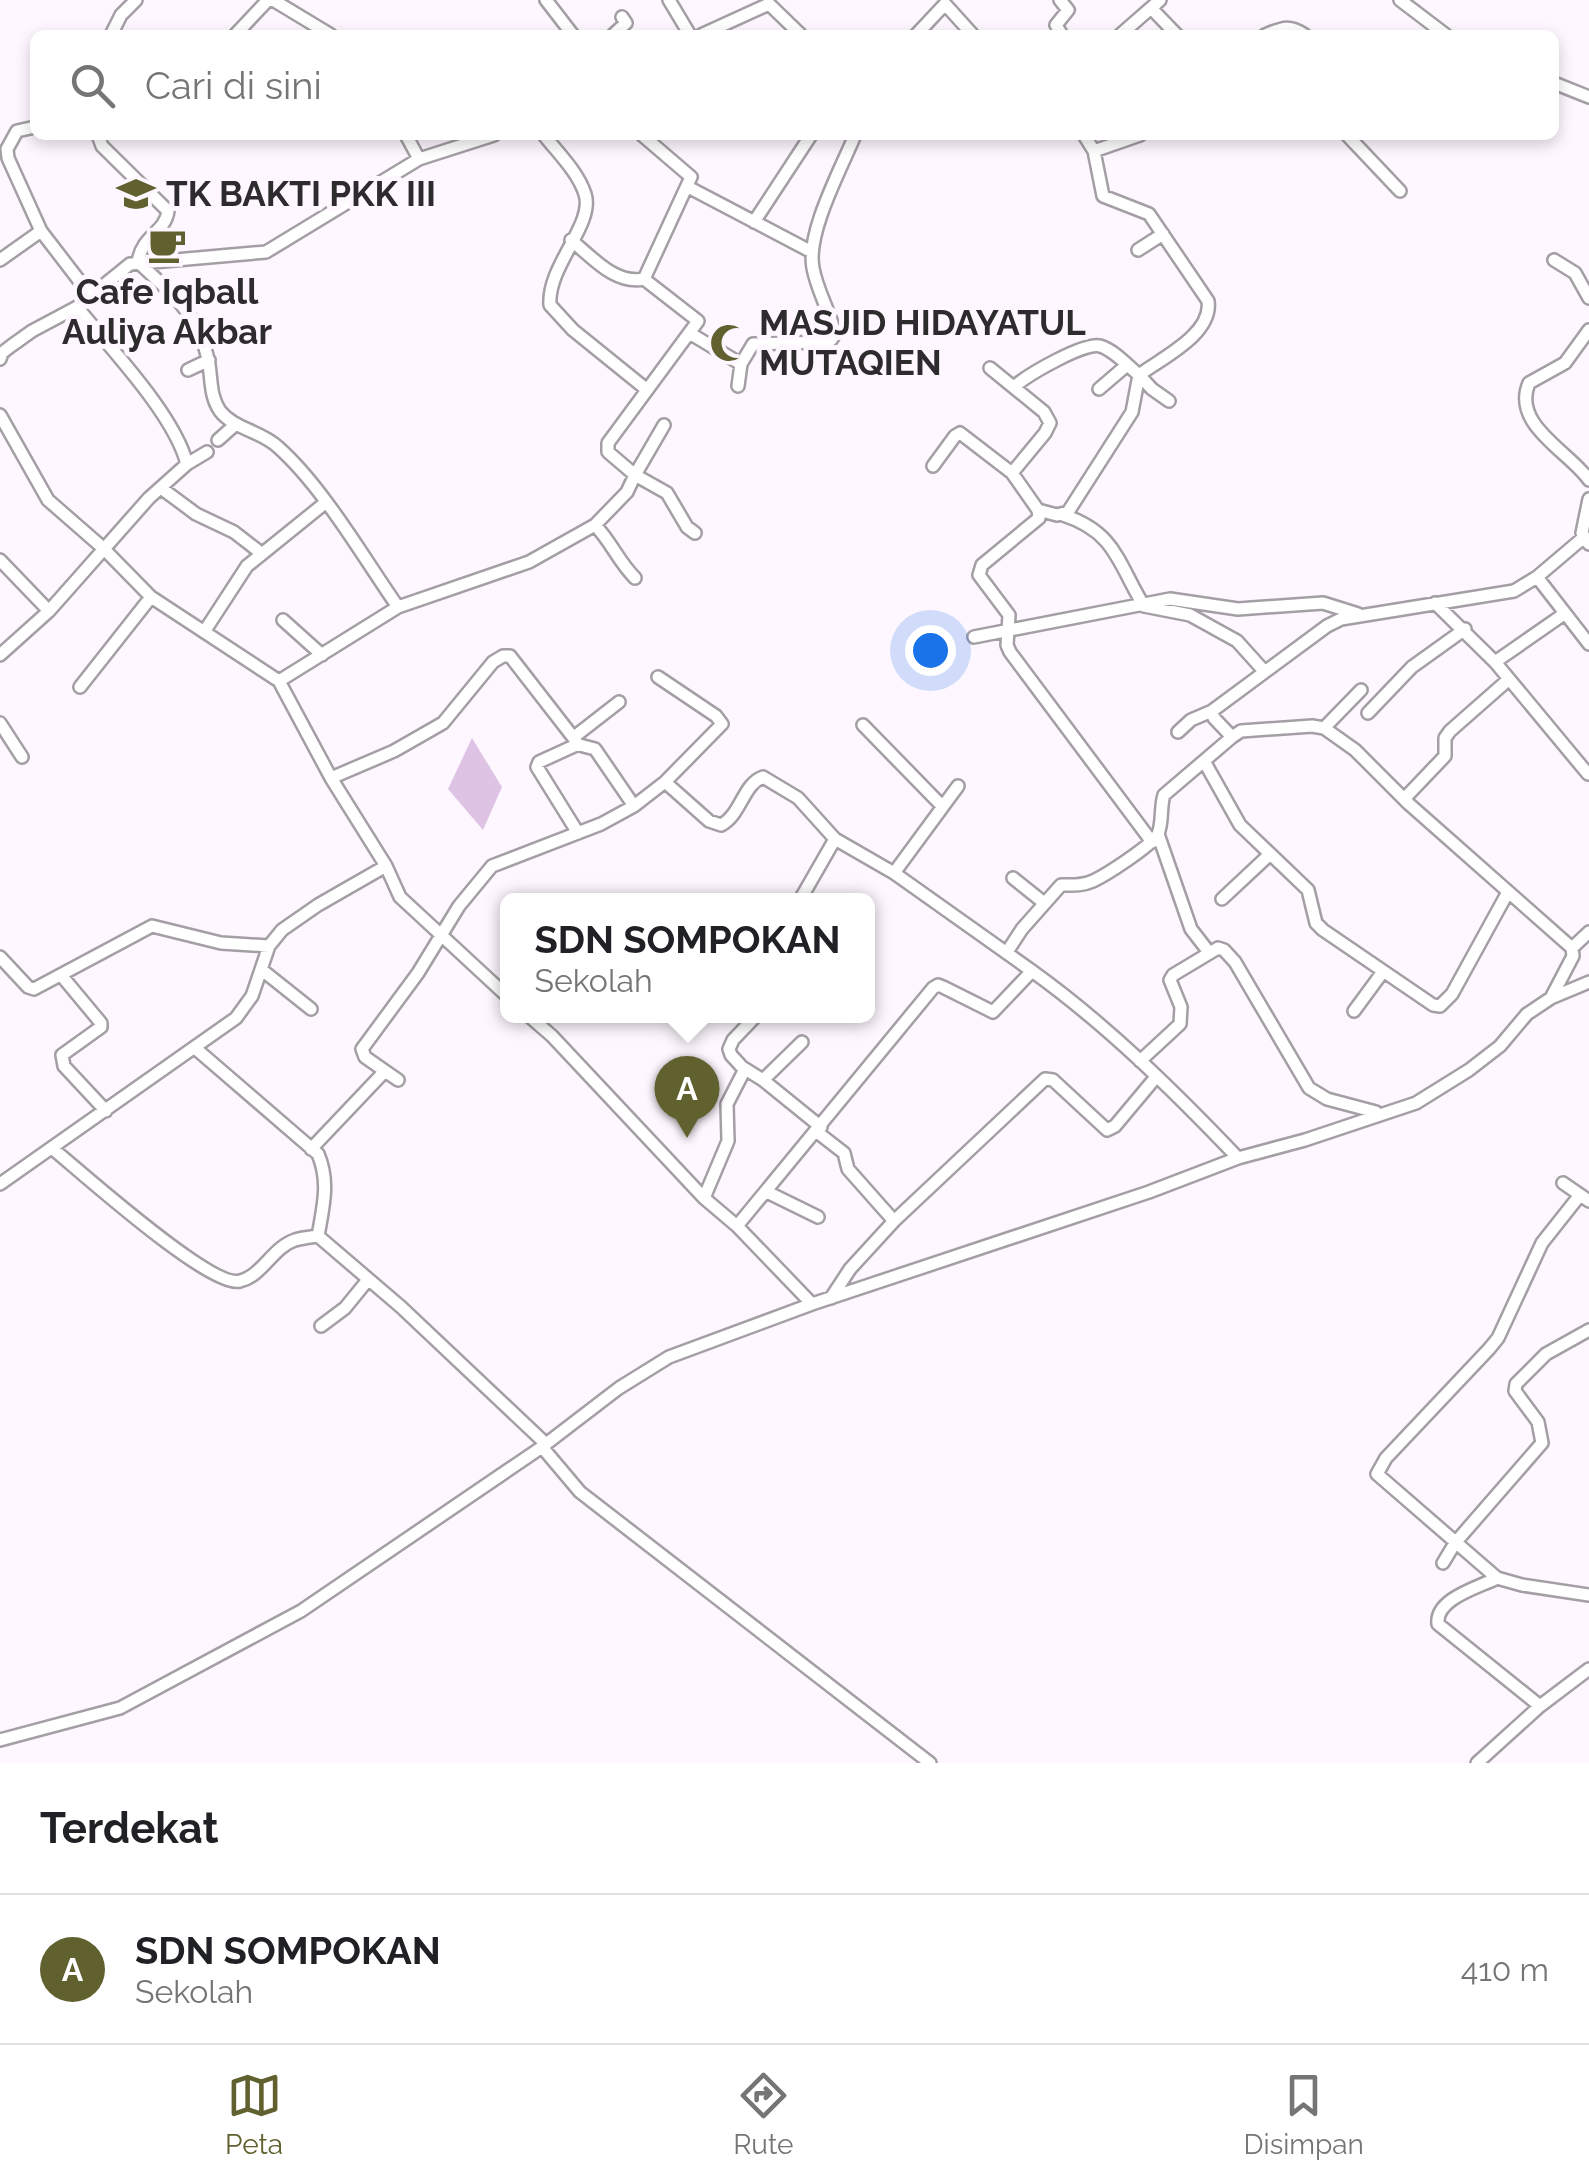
<!DOCTYPE html>
<html lang="id">
<head>
<meta charset="utf-8">
<style>
	:root { --surface:#fff; --page:#f6f6f6; --text:#202124; --muted:#757577; --line:#e0e0e0; --accent:#60612f }
	body { margin:0; font-family:Raleway,sans-serif; background:var(--page); color:var(--text) }
	.you { position:absolute; left:930px; top:650px; width:35px; height:35px; margin:-25px; border:8px solid #fff; border-radius:50%; background:#1a73e8; box-shadow:0 0 0 15px #1a73e833 }
	.badge { display:grid; place-items:center; width:65px; height:65px; border-radius:50%; background:var(--accent); color:#fff; font-size:32px; font-weight:700 }
	.pin { position:absolute; translate:-50% -82px; filter:drop-shadow(0 2px 5px #0008) }
	.pin::after { content:''; position:absolute; top:52px; width:35px; height:30px; background:inherit; clip-path:polygon(0 0,100% 0,50% 100%) }
	.popup { position:absolute; left:500px; top:893px; width:375px; height:130px; box-sizing:border-box; display:grid; place-content:center; border-radius:15px; background:var(--surface); filter:drop-shadow(0 2px 8px #0005); font-size:32px; white-space:nowrap; color:var(--muted) }
	.popup b { font-size:38px; color:var(--text) }
	.popup::after { content:''; position:absolute; left:50%; top:100%; margin-left:-20px; border:20px solid transparent; border-top-color:var(--surface) }
	.list { margin:0; padding:0; list-style:none }
	h2 { display:flex; justify-content:space-between; align-items:center; height:130px; margin:0; padding:0 40px; font-size:42px }
	h2 small { font-size:32px; font-weight:400; color:var(--muted) }
	.list li { display:grid; grid-template-columns:65px 1fr auto; gap:30px; align-items:center; box-sizing:border-box; height:150px; padding:0 40px; border-top:2px solid var(--line) }
	.list b { display:block; font-size:38px; white-space:nowrap }
	.list p { margin:0; font-size:32px; white-space:nowrap; color:var(--muted) }
	.list em { font-size:32px; font-style:normal; color:var(--muted) }
	.icon { flex:none; width:55px; height:55px; fill:none; stroke:currentColor; stroke-width:2; stroke-linecap:round; stroke-linejoin:round }
	.map { position:relative; flex:none; width:1589px; height:1763px; overflow:hidden }
	.search { position:absolute; background:var(--surface); box-shadow:0 5px 15px #0003; left:30px; right:30px; top:30px; height:110px; display:flex; align-items:center; gap:25px; box-sizing:border-box; padding:0 35px; border-radius:15px; color:var(--muted); font-size:38px }
	.sheet { height:280px; background:var(--surface) }
	nav { display:flex; justify-content:space-around; align-items:center; box-sizing:border-box; height:140px; border-top:2px solid var(--line); background:var(--surface); font-size:28px; color:var(--muted) }
	nav a { display:grid; justify-items:center; gap:5px }
	nav .on { color:var(--accent) }
	.map>svg:first-child { display:block }
	.green { fill:#dec3e4 }
	.lines { fill:none; stroke-linecap:round; stroke-linejoin:round }
	.minor-casing { stroke:#a49ea5; stroke-width:16 }
	.minor { stroke:#fff; stroke-width:11 }
	.labels { text-anchor:middle; stroke-width:10; stroke-linejoin:round; paint-order:stroke }
	.poi-label { font-size:35px; font-weight:bold; fill:#2d2b2e; stroke:#fef7ff; text-anchor:start }
</style>
</head>
<body>
<div class="map">
<svg width="1589" height="1763" viewBox="0 0 1589 1763">
	<rect width="100%" height="100%" fill="#fef7ff"/>
	<!-- green -->
	<path class="green" d="M472,738L502,787L483,830L448,789Z"/>
	<g class="lines">
		<!-- minor casing -->
		<g class="minor-casing">
			<path id="minor" d="M273,0L331,35
				M546,0L573,35
				M669,0L690,35
				M1060,0L1068,10L1056,25L1062,35
				M1400,0L1446,35
				M1151,8L1177,35
				M111,35L121,15L136,0
				M235,35L268,0
				M613,35L626,23L622,17
				M701,35L769,4L801,35
				M916,35L945,4L973,35
				M1120,35L1160,0
				M1265,35C1282,28 1289,24 1305,35
				M1554,83L1589,97
				M35,127L17,131L7,149L8,158L41,231L91,296
				M98,135L102,146L168,211C165,233 142,235 138,262C171,293 198,313 208,359C212,377 209,395 220,411C234,429 261,431 278,447C323,487 363,557 398,607
				M406,135L419,159
				M544,135C558,153 578,172 585,194C595,224 547,266 550,305L573,330L646,389
				M1347,135L1400,191
				M1094,151L1140,135
				M688,187L812,252
				M754,222L811,135
				M571,240C592,257 615,285 644,279
				M1138,250L1163,234
				M0,260L41,231
				M1554,260L1575,273L1589,298
				M1589,330L1565,363L1529,383C1511,425 1570,452 1589,480
				M691,334L741,364
				M0,359L2,353L11,346L32,331L77,307L130,264L266,252L419,159L494,135
				M990,368L1044,412L1050,423L1045,433L1012,473L1038,510L1039,518L982,565L979,575L1009,615L1007,645L1010,652L1152,842
				M188,370L209,360
				M1139,375L1152,389L1169,401
				M738,386L741,364L753,344L822,342L831,340L835,334C830,311 817,291 813,268C806,233 841,169 855,135
				M1014,387C1027,375 1084,342 1100,346C1114,350 1128,366 1139,375C1162,358 1213,334 1208,301L1149,214L1103,196L1094,151L1084,135
				M1099,389L1127,365
				M0,415L48,500L103,548L151,597L279,681L331,778L386,866L400,897L507,996
				M664,425L635,475L667,493L687,527L695,533
				M218,440L236,424
				M187,464L207,452
				M933,466L955,436L960,433L1012,473
				M161,488L196,514L234,532L261,553
				M1589,499L1582,533L1589,544
				M1038,510L1057,515L1068,512L1132,412L1139,375
				M1063,515C1116,532 1118,564 1144,606L1190,615L1237,641L1264,671
				M595,525C612,543 618,561 635,578
				M0,560L49,611
				M1537,577L1589,644
				M1435,603L1495,662L1588,774
				M283,620L322,655
				M204,632L247,566L325,503
				M974,637L1170,599L1238,609L1323,603L1358,614
				M0,655L49,611L149,498L187,464C174,414 110,348 77,307
				M1495,662L1564,614
				M658,677L716,716L722,724L665,782
				M279,681L398,607L529,562L595,525L627,492L635,475L608,452V443L698,321L644,279L691,177L642,135
				M80,687L151,597
				M1212,711L1214,718L1232,737
				M1368,713L1412,667L1465,629
				M0,723L22,757
				M863,725L942,806
				M1324,728L1361,690
				M1178,732L1191,720L1212,711L1327,626L1341,619L1514,591L1537,577L1583,538
				M574,737L619,702
				M576,744L595,749L634,806
				M1204,761L1240,825L1308,890L1316,923L1323,930L1433,1005L1440,1006L1452,994L1508,892
				M331,778L394,751L443,723L493,662L503,656H510L576,741L574,746L539,762L537,767L578,833
				M1404,799L1445,756V738L1450,731L1508,680
				M1158,834L1191,929L1208,951
				M894,873L958,786
				M1013,878L1043,902
				M1222,899L1269,855
				M800,900L835,839
				M1572,948L1589,932
				M1007,952L1022,929L1061,885C1072,885 1082,886 1093,881C1106,875 1151,846 1158,834C1163,822 1160,807 1164,795L1232,737L1241,731L1312,726L1324,728L1355,750L1409,804L1572,948L1573,956L1551,998
				M0,957L28,987L34,989L152,926L221,943L269,946
				M262,970L311,1009
				M1032,971C1107,1025 1174,1091 1238,1158
				M61,975L101,1023V1027L62,1055L64,1066L106,1111
				M1354,1011L1382,973
				M529,1016L552,1036L704,1198L737,1226L812,1304
				M756,1016L733,1040L729,1049L731,1055L742,1067L763,1080L821,1127
				M195,1048L318,1154C330,1182 323,1207 318,1236
				M1140,1061L1180,1024L1181,1007L1170,980L1173,975L1218,948L1224,950L1235,962L1309,1088L1327,1099L1376,1112
				M385,1071L398,1080
				M763,1080L802,1042
				M817,1132L844,1153L848,1169L894,1221L1045,1079L1053,1080L1107,1130L1115,1126L1156,1077
				M53,1149C80,1171 211,1289 240,1281C262,1276 273,1247 295,1240C302,1238 311,1237 318,1236L401,1307L546,1444
				M311,1149L385,1071L365,1057L362,1049L418,973L459,906L492,866L601,824L634,806L665,782L709,821L721,825C741,815 743,784 763,777L798,798L835,839L894,873L1032,971L993,1012L943,987L938,985L933,988L737,1226
				M1563,1183L1589,1201
				M0,1184L236,1018L252,996L269,946L282,930L318,905L386,866
				M767,1192L818,1217
				M1580,1195L1542,1243L1498,1338L1489,1349L1386,1458L1377,1474L1497,1578L1522,1585L1589,1595
				M704,1198L728,1141L727,1104L745,1069
				M831,1298L850,1269L894,1221
				M321,1326L345,1308L367,1281
				M542,1447L580,1492L930,1763
				M1443,1563L1455,1543L1542,1443L1538,1422L1515,1391L1516,1384L1546,1354L1589,1330
				M1497,1578C1477,1588 1435,1599 1438,1624L1540,1706
				M0,1740L120,1708L301,1611L542,1447L619,1388L669,1357L812,1304L1149,1192L1238,1158L1305,1140L1416,1103L1469,1070L1500,1046L1527,1014L1551,998L1589,982
				M1477,1763L1540,1706L1589,1669"/>
		</g>
		<!-- minor -->
		<use href="#minor" class="minor"/>
	</g>
	<!-- icons -->
	<defs>
		<g id="school-bare" transform="scale(3)"><path d="M0-5L7-2L0 1L-7-2ZM-4 1L0 2.5L4 1V4Q0 6-4 4Z" fill="#60612f" stroke="#fef7ff" stroke-width="2.5" paint-order="stroke"/></g>
		<g id="cafe-bare" transform="scale(3)"><path d="M-5.5-4.5H6V0H3Q3 3.5 0 3.5H-2.5Q-5.5 3.5-5.5 0ZM3-3.2v2h1.7v-2ZM-6 4.5H4V6H-6Z" fill="#60612f" stroke="#fef7ff" stroke-width="2.5" paint-order="stroke"/></g>
		<g id="mosque-bare" transform="scale(3)"><path d="M3.5-4.9A6 6 0 1 0 3.5 4.9A5 5 0 1 1 3.5-4.9Z" fill="#60612f" stroke="#fef7ff" stroke-width="2.5" paint-order="stroke"/></g>
	</defs>
	<g fill-rule="evenodd">
		<use href="#school-bare" x="136" y="194"/>
		<use href="#cafe-bare" x="167" y="245"/>
		<use href="#mosque-bare" x="729" y="343"/>
	</g>
	<g class="labels">
		<!-- poi labels -->
		<g class="poi-label">
			<text x="166" y="206">TK BAKTI PKK III</text>
			<text x="167" y="304" text-anchor="middle">Cafe Iqball<tspan x="167" dy="40">Auliya Akbar</tspan></text>
			<text x="759" y="335">MASJID HIDAYATUL<tspan x="759" dy="40">MUTAQIEN</tspan></text>
		</g>
	</g>
</svg>
<div class="you"></div>
<div class="pin badge" style="left:687px;top:1138px">A</div>
<div class="popup"><b>SDN SOMPOKAN</b>Sekolah</div>
<div class="search"><svg class="icon" aria-label="search" viewBox="0 0 24 24"><circle cx="10" cy="10" r="6"/><path d="M15 15l6 6"/></svg>Cari di sini</div>
</div>
<section class="sheet">
<h2>Terdekat<small></small></h2>
<ul class="list">
<li><span class="badge">A</span><div><b>SDN SOMPOKAN</b><p>Sekolah</p></div><em>410 m</em></li>
</ul>
</section>
<nav>
<a class="on"><svg class="icon" aria-label="map" viewBox="0 0 24 24"><path d="M3 6l6-2 6 2 6-2v14l-6 2-6-2-6 2zM9 4v14M15 6v14"/></svg>Peta</a>
<a><svg class="icon" aria-label="directions" viewBox="0 0 24 24"><path d="M12 3l9 9-9 9-9-9zM9 14v-3h6M13 9l2 2-2 2"/></svg>Rute</a>
<a><svg class="icon" aria-label="saved" viewBox="0 0 24 24"><path d="M7 4h10v16l-5-4-5 4z"/></svg>Disimpan</a>
</nav>
</body>
</html>
